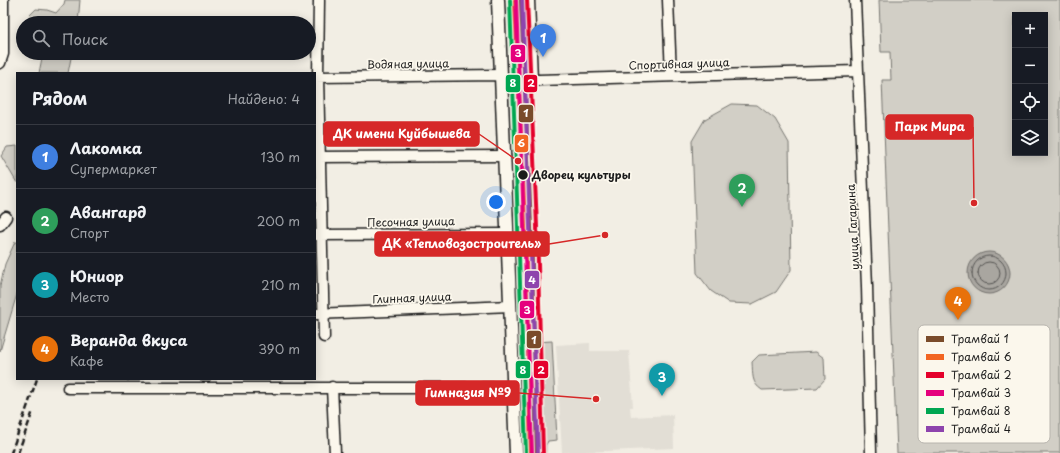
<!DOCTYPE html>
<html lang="ru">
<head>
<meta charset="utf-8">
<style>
	:root { --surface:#171b24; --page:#242831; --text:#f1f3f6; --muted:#9ea1a6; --line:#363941; --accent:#0b8043 }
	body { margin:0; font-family:"Playpen Sans",sans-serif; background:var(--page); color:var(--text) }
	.controls { position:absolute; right:12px; top:12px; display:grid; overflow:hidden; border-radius:0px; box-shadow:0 2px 10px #0003 }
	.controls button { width:36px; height:36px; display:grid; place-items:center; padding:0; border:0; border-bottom:1px solid var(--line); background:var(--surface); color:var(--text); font:20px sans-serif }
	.you { position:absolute; left:496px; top:202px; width:14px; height:14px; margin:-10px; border:3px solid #fff; border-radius:50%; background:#1a73e8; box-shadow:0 0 0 6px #1a73e833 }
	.badge { display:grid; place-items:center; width:26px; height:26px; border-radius:50%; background:var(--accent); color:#fff; font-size:13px; font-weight:700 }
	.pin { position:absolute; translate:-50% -33px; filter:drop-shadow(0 1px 2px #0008) }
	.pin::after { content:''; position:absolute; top:21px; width:14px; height:12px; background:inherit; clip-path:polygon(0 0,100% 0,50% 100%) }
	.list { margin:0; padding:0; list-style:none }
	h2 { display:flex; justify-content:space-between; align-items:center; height:52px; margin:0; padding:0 16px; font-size:17px }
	h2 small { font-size:13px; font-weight:400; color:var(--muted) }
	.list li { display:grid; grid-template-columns:26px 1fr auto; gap:12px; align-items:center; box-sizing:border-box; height:64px; padding:0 16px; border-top:1px solid var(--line) }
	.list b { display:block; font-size:15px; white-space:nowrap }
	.list p { margin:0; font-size:13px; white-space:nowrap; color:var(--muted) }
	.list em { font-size:13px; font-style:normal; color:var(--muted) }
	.icon { flex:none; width:22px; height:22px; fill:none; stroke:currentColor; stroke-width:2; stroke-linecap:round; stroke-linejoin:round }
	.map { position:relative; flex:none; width:1060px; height:453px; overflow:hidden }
	.search { position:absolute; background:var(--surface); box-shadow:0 2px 10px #0003; left:16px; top:16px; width:300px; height:44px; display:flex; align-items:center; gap:10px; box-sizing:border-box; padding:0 14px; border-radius:22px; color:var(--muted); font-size:15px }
	.panel { position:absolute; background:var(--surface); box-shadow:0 2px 10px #0003; left:16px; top:72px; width:300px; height:308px; border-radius:0px }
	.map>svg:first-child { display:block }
	.built { fill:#e2ded5 }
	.green { fill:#d2cfc6; stroke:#777671; fill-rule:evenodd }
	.water { fill:#a9a6a0; stroke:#716f6b }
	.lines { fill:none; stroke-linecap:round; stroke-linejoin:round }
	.shore { stroke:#545351; stroke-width:1 }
	.minor-casing { stroke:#1c1c1c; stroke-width:13 }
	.major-casing { stroke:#1c1c1c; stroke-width:15 }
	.minor { stroke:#fbf7ec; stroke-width:10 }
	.major { stroke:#fbf7ec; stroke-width:12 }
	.rail { stroke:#1c1c1c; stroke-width:2.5; stroke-dasharray:6 3; stroke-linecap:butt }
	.tram-1-casing { stroke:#fbf7ec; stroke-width:7 }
	.tram-2-casing { stroke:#fbf7ec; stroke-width:7 }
	.tram-3-casing { stroke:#fbf7ec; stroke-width:7 }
	.tram-4-casing { stroke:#fbf7ec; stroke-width:7 }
	.tram-5-casing { stroke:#fbf7ec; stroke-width:7 }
	.tram-6-casing { stroke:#fbf7ec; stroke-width:7 }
	.tram-1 { stroke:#7a4b2a; stroke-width:4 }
	.tram-2 { stroke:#f26522; stroke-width:4 }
	.tram-3 { stroke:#e4002b; stroke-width:4 }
	.tram-4 { stroke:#e5007d; stroke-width:4 }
	.tram-5 { stroke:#00a651; stroke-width:4 }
	.tram-6 { stroke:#8e44ad; stroke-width:4 }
	.stop-dot { fill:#1c1c1c; stroke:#fbf7ec; stroke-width:1.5 }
	.labels { text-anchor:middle; stroke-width:3.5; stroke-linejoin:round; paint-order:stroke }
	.street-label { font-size:11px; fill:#1c1c1c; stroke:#fbf7ec }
	.stop-label { font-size:11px; font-weight:bold; fill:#1c1c1c; stroke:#fbf7ec; text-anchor:start }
	.key { fill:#fbf7ec; stroke:#b8b5ae; stroke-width:1 }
	.key-label { font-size:11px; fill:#1c1c1c }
	.leader { fill:none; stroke:#d62828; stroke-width:1.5 }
	.callout-dot { fill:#d62828; stroke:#fbf7ec; stroke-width:1.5 }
	.callout { fill:#d62828; stroke:#d62828; stroke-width:1.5 }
	.callout-label { font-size:12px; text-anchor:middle; font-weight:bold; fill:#fff }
	.line-badge { stroke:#fbf7ec; stroke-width:1.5 }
	.badge-label { font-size:11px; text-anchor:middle; font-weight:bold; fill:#fff }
</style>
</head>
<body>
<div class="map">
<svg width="1060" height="453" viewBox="0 0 1060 453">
	<rect width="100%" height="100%" fill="#f2eee4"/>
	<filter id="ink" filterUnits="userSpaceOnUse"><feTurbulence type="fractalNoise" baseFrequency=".025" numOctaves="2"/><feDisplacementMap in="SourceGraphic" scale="8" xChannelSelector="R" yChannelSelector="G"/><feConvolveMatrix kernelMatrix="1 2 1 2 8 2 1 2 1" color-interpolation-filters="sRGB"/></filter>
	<g filter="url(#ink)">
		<!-- built -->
		<path class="built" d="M590,343V351H629L633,407H630L631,417L673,415L674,448L562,453L556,345Z"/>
		<!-- green -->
		<path class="green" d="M65,0H80L78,23H34L28,17L36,9L47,10L56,13L64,4Z
			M879,0H1060V453H897L882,80H891L890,52H881ZM1015,15H1045V153H1015Z
			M43,53H72L68,73H39Z
			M732,104L757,105L775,119L789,143L791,270L776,292L752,304L729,303L711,291L697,273L692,141L705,119Z
			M17,146V183L1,156L7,147Z
			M15,242H17V294L0,351V286L5,264Z
			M552,341L557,440L548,441L546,445V453H540L536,342Z
			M816,352L824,358L825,379L817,388L762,390C751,383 753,374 752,362L759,355Z"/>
		<!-- water -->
		<path class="water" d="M968 273a21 21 0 1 1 42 0a21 21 0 1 1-42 0Z"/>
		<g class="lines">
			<!-- shore -->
			<path class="shore" d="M972 273a17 17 0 1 1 34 0a17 17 0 1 1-34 0Z
				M978 273a11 11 0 1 1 22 0a11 11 0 1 1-22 0Z"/>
			<!-- minor casing -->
			<g class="minor-casing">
				<path id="minor" d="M319,0L318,77L324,337
					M529,0L532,80
					M668,0L671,76
					M855,0L867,286L871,453
					M0,63L3,54V0
					M315,77L501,75
					M501,81L858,71
					M315,157L505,156
					M0,225L6,217
					M315,235L508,234
					M315,314L511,306
					M332,387L335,453
					M68,388H513"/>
			</g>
			<!-- major casing -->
			<g class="major-casing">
				<path id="major" d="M498,0L516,453"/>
			</g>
			<!-- minor -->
			<use href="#minor" class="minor"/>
			<!-- major -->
			<use href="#major" class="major"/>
			<!-- rail -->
			<path class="rail" d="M11,453L37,379
				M18,453L33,411"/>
			<!-- tram-1 casing -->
			<g class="tram-1-casing">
				<path id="tram-1" d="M521,0L531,226L537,453"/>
			</g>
			<!-- tram-2 casing -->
			<g class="tram-2-casing">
				<path id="tram-2" d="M515,0L525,226L531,453"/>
			</g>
			<!-- tram-3 casing -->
			<g class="tram-3-casing">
				<path id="tram-3" d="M527,0L537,226L543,453"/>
			</g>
			<!-- tram-4 casing -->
			<g class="tram-4-casing">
				<path id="tram-4" d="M516,0L532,453"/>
			</g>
			<!-- tram-5 casing -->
			<g class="tram-5-casing">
				<path id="tram-5" d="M510,0L526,453"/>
			</g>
			<!-- tram-6 casing -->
			<g class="tram-6-casing">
				<path id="tram-6" d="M522,0L538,453"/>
			</g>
			<!-- tram-1 -->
			<use href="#tram-1" class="tram-1"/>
			<!-- tram-2 -->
			<use href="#tram-2" class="tram-2"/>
			<!-- tram-3 -->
			<use href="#tram-3" class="tram-3"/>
			<!-- tram-4 -->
			<use href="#tram-4" class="tram-4"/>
			<!-- tram-5 -->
			<use href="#tram-5" class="tram-5"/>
			<!-- tram-6 -->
			<use href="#tram-6" class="tram-6"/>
		</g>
	</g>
	<!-- markers -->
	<circle class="stop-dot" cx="523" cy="175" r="5.5"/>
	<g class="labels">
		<!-- street labels -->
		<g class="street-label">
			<text transform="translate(408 64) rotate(-1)" y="4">Водяная улица</text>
			<text transform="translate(679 64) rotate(-2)" y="4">Спортивная улица</text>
			<text transform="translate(411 222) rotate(-1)" y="4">Песочная улица</text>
			<text transform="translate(853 227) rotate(-93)" y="4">улица Гагарина</text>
			<text transform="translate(412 298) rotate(-2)" y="4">Глинная улица</text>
		</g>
		<!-- stop labels -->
		<g class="stop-label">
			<text x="532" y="179">Дворец культуры</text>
		</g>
	</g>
	<!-- legend -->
	<rect x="918" y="325" width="132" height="118" rx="6" class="key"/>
	<rect x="926" y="336" width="18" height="6" fill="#7a4b2a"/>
	<rect x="926" y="354" width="18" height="6" fill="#f26522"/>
	<rect x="926" y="372" width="18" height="6" fill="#e4002b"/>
	<rect x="926" y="390" width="18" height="6" fill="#e5007d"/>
	<rect x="926" y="408" width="18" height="6" fill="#00a651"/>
	<rect x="926" y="426" width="18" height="6" fill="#8e44ad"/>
	<g class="key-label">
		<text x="951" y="343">Трамвай 1</text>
		<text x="951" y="361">Трамвай 6</text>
		<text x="951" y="379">Трамвай 2</text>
		<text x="951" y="397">Трамвай 3</text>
		<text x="951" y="415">Трамвай 8</text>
		<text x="951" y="433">Трамвай 4</text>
	</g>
	<!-- callouts -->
	<path class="leader" d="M974 203L973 127M518 161L479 134M605 235L549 244M596 399L519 393"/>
	<g class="callout-dot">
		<circle cx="974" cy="203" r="4"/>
		<circle cx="518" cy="161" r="4"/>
		<circle cx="605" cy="235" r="4"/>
		<circle cx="596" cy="399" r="4"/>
	</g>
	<g class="callout">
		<rect x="886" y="115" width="87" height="24" rx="4"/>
		<rect x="324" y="122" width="155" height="24" rx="4"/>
		<rect x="375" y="232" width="174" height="24" rx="4"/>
		<rect x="416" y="381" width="103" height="24" rx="4"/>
	</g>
	<g class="callout-label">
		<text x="930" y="131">Парк Мира</text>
		<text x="402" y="138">ДК имени Куйбышева</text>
		<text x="462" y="248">ДК «Тепловозостроитель»</text>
		<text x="468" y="397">Гимназия №9</text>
	</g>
	<g class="line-badge">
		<rect x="510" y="44" width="16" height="19" rx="4" fill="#e5007d"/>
		<rect x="523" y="74" width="15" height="19" rx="4" fill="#e4002b"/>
		<rect x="505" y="74" width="16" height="19" rx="4" fill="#00a651"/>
		<rect x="518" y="104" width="16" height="19" rx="4" fill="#7a4b2a"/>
		<rect x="514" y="134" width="15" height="19" rx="4" fill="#f26522"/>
		<rect x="524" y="270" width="16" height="19" rx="4" fill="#8e44ad"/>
		<rect x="519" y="300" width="16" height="19" rx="4" fill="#e5007d"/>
		<rect x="526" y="330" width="16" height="19" rx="4" fill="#7a4b2a"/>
		<rect x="533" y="360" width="16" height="19" rx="4" fill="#e4002b"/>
		<rect x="515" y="360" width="16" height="19" rx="4" fill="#00a651"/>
	</g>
	<g class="badge-label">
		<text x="518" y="57">3</text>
		<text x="531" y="87">2</text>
		<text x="513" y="87">8</text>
		<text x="526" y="117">1</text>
		<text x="521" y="147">6</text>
		<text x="532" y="284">4</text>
		<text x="527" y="314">3</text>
		<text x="534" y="344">1</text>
		<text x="541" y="374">2</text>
		<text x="523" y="374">8</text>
	</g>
</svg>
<div class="controls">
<button>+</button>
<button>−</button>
<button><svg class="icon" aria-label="locate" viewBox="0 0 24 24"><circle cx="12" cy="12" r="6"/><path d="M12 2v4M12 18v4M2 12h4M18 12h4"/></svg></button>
<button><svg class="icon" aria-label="layers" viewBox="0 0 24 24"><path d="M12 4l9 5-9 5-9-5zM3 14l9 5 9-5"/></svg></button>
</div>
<div class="you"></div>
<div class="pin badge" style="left:543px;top:57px;background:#3f7fe0">1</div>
<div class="pin badge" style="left:742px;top:207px;background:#2e9e5b">2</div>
<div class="pin badge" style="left:662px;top:396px;background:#0f9aa8">3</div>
<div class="pin badge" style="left:958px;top:320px;background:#e8710a">4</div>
<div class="search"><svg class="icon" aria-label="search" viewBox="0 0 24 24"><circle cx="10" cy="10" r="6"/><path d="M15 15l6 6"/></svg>Поиск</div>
<section class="panel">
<h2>Рядом<small>Найдено: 4</small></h2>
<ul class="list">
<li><span class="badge" style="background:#3f7fe0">1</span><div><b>Лакомка</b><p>Супермаркет</p></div><em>130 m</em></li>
<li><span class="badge" style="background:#2e9e5b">2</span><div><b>Авангард</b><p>Спорт</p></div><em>200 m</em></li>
<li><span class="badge" style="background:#0f9aa8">3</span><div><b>Юниор</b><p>Место</p></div><em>210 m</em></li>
<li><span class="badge" style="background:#e8710a">4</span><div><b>Веранда вкуса</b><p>Кафе</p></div><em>390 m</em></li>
</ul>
</section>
</div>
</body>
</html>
